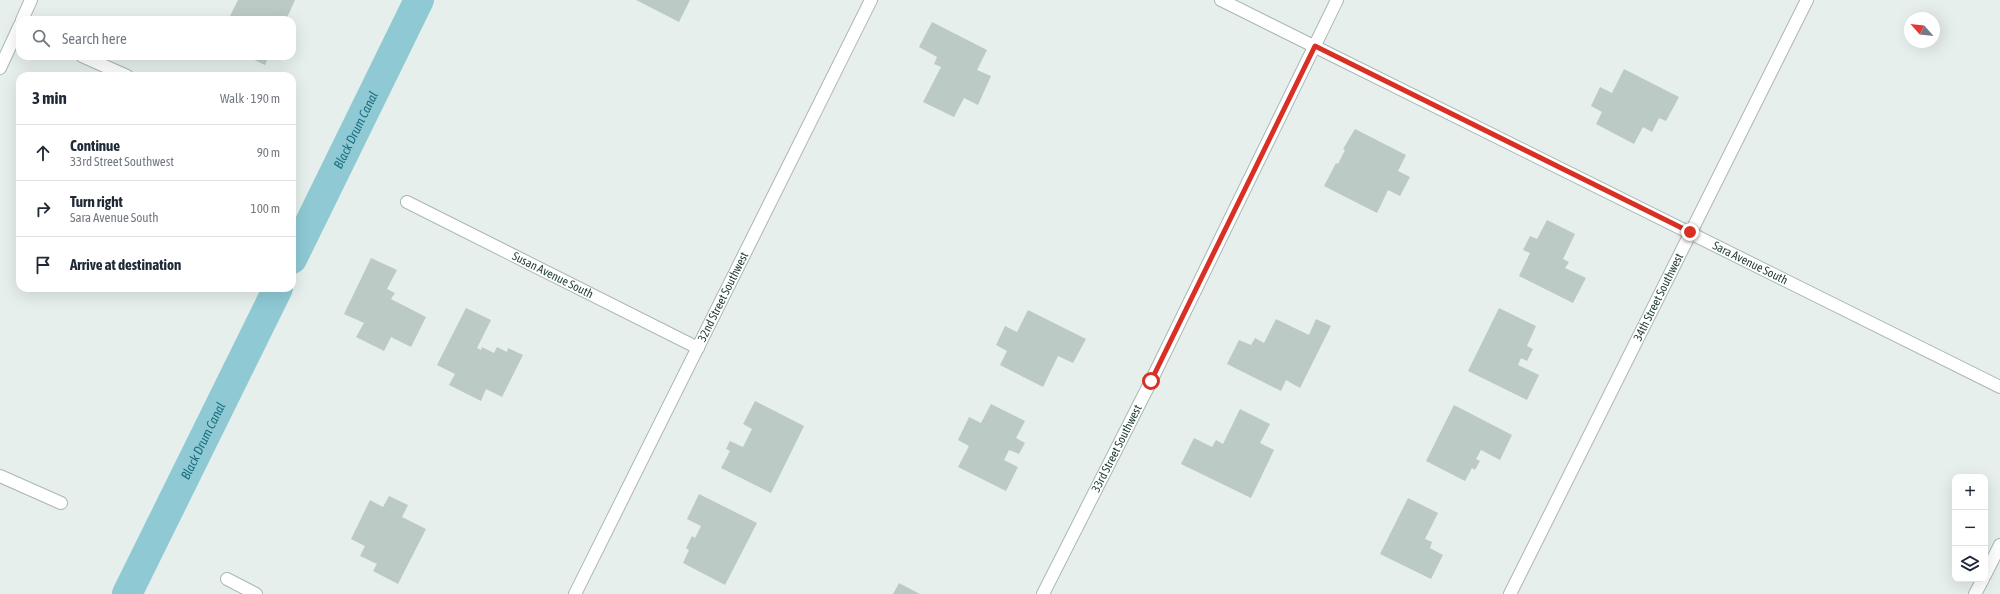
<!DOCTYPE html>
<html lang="en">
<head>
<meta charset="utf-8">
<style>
	:root { --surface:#fff; --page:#f2f2f3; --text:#1f2937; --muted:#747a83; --line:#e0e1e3 }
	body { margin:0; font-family:"Asap Condensed",sans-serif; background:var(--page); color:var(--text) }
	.controls { position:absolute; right:12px; bottom:12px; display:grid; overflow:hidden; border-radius:8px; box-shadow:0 4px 16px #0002 }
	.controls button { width:36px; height:36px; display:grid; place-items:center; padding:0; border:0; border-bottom:1px solid var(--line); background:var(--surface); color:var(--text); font:20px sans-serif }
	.compass { position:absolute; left:1904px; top:12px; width:36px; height:36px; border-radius:50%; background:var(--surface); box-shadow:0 4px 16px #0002; rotate:297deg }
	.stop { position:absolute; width:12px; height:12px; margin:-9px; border:3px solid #d93025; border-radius:50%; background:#fff }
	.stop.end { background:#d93025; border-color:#fff; box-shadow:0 1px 4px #0008 }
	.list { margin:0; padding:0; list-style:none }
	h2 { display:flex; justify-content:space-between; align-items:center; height:52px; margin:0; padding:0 16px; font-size:17px }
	h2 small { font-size:13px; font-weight:400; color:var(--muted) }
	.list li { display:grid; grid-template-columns:26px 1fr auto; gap:12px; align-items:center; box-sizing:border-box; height:56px; padding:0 16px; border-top:1px solid var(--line) }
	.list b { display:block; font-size:15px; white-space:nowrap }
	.list p { margin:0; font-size:13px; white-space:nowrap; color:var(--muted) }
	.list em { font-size:13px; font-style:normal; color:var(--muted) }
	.icon { flex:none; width:22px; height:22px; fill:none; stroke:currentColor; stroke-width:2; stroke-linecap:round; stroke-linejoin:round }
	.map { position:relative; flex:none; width:2000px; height:594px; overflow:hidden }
	.search { position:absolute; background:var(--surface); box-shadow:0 4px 16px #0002; left:16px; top:16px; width:280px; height:44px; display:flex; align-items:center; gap:10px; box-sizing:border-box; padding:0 14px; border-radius:12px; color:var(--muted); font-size:15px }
	.panel { position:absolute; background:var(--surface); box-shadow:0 4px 16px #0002; left:16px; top:72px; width:280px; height:220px; border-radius:12px }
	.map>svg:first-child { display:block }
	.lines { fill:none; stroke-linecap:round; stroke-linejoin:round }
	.canal { stroke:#8ec9d4; stroke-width:30 }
	.building { fill:#bbcac4 }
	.street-casing { stroke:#a8b8b2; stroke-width:14 }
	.street { stroke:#fff; stroke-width:12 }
	.route { stroke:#d93025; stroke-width:5 }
	.labels { text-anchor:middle; stroke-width:3; stroke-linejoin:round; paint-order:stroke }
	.street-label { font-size:12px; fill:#24423a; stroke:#f7fbf9 }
	.water-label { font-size:13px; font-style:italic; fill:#1c6f80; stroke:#f7fbf9 }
</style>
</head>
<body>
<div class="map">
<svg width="2000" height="594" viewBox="0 0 2000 594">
	<rect width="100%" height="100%" fill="#e6efeb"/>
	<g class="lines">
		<!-- canal -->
		<g class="canal">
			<path id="s1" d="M292,259L419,0"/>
			<path id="s2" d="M127,594L278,288"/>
		</g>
	</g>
	<!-- building -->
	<path class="building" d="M238,0H295L286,20H228Z
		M636,0H690L679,22Z
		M932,22L987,50L977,70L991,76L978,105L964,98L954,117L923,102L941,67L934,64L937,57L919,47Z
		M246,56H269L265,65Z
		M1624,69L1679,97L1666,121L1659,118L1652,132L1643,127L1634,144L1596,124L1602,112L1591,106L1600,87L1612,93Z
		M1355,129L1406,155L1398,171L1410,177L1400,196L1388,190L1377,213L1324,186L1336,163L1338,164L1345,150L1343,149Z
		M1547,220L1575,234L1563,259L1569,262L1565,268L1586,278L1573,303L1519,276L1530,253L1523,250L1530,236L1537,239Z
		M371,258L397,270L387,289L395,293L391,299L426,317L411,347L391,337L384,351L356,337L364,323L344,314Z
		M466,308L491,320L477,348L481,350L482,347L494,353L497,347L507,352L508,348L523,355L502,397L486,389L481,401L449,385L455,374L437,365Z
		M1499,308L1536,326L1527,346L1533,349L1527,361L1521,358L1518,365L1539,375L1527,400L1468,371Z
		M1028,310L1086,339L1073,363L1058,356L1043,387L1000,365L1007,351L996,345L1005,326L1017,332Z
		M1276,319L1309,335L1316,319L1331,326L1300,388L1286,380L1281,391L1227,364L1239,340L1251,345L1255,338L1264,343Z
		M755,401L804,426L771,493L721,468L730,451L726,449L730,441L743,447L752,429L743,424Z
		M991,404L1025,421L1016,438L1025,443L1019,454L1009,450L1004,460L1018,467L1006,491L958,467L969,446L958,440L969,417L981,423Z
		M1454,405L1512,435L1500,460L1481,450L1476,459L1480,461L1475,470L1472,468L1465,481L1426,461Z
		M1240,409L1270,424L1260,443L1274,450L1251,498L1181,464L1194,438L1212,447L1216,440L1223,444Z
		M699,494L757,523L725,585L683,563L689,550L686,548L692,536L695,538L701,526L687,519Z
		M389,496L408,505L402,517L426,529L398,584L373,571L377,564L360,556L365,546L351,539L370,500L383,507Z
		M1408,498L1438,513L1425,539L1432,542L1430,548L1443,555L1431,579L1380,554Z
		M899,583L920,594H893Z"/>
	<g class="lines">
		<!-- street casing -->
		<g class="street-casing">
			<g id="street">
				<path id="s3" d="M1221,0L2000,387"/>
				<path d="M22,20L31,0"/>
				<path d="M82,56L127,76"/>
				<path d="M0,68L20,25"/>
				<path id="s4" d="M407,202L698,348"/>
				<path d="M0,476L61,503"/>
				<path d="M1985,575L2000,545"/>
				<path d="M227,579L256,594"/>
				<path id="s5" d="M575,594L871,0"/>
				<path id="s6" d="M1043,594L1151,381L1337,0"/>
				<path id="s7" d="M1510,594L1807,0"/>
				<path d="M1975,594L1983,579"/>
			</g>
		</g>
		<!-- street -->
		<use href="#street" class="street"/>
	</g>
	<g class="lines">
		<!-- route -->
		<path class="route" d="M1151,381L1315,46L1690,232"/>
	</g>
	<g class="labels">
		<!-- street labels -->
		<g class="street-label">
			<text dy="4" stroke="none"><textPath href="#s3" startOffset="591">Sara Avenue South</textPath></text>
			<text dy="4" stroke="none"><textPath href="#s4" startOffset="163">Susan Avenue South</textPath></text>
			<text dy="4" stroke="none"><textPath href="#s5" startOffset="332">32nd Street Southwest</textPath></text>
			<text dy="4" stroke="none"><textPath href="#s7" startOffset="332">34th Street Southwest</textPath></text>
			<text dy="4" stroke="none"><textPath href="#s6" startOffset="163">33rd Street Southwest</textPath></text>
		</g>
		<!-- water labels -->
		<g class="water-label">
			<text dy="5" stroke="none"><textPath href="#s1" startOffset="144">Black Drum Canal</textPath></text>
			<text dy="5" stroke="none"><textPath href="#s2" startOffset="171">Black Drum Canal</textPath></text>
		</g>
	</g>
</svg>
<div class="controls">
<button>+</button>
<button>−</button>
<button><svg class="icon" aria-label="layers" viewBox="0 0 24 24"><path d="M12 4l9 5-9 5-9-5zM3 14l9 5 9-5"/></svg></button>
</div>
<svg class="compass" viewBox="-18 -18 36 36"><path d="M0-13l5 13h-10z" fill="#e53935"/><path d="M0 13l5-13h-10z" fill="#747a83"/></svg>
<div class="stop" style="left:1151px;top:381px"></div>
<div class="stop end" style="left:1690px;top:232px"></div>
<div class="search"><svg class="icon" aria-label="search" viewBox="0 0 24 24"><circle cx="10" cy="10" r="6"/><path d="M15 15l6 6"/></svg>Search here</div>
<section class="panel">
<h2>3 min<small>Walk · 190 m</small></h2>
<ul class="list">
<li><svg class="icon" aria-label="ahead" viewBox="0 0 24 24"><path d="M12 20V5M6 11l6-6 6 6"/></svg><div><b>Continue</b><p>33rd Street Southwest</p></div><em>90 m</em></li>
<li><svg class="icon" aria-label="right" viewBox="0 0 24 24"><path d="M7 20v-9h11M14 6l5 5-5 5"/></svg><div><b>Turn right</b><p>Sara Avenue South</p></div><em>100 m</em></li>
<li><svg class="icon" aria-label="arrive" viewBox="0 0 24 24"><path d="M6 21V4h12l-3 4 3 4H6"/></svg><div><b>Arrive at destination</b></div></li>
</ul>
</section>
</div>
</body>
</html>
